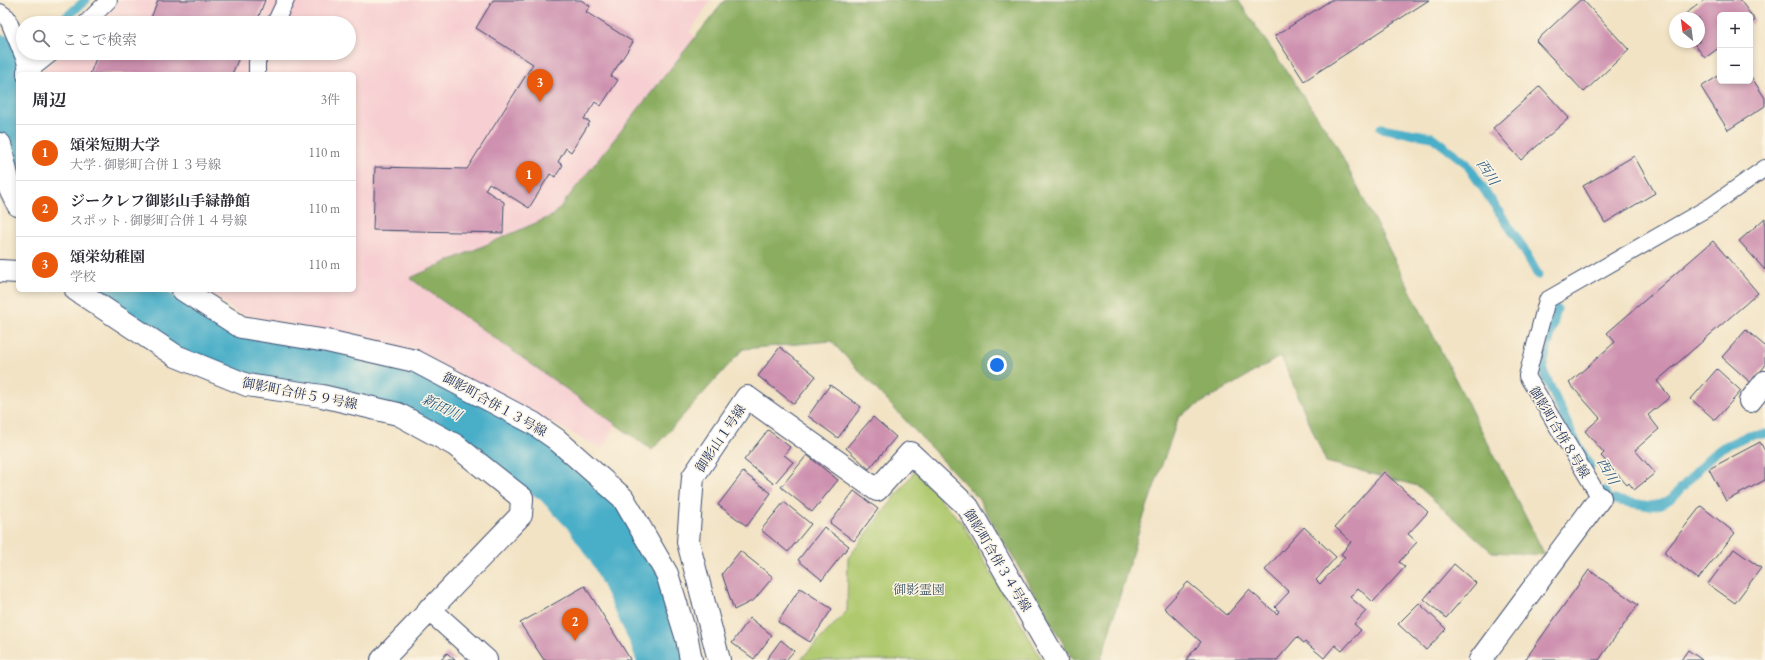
<!DOCTYPE html>
<html lang="ja">
<head>
<meta charset="utf-8">
<style>
	:root { --surface:#fff; --page:#f7f7f7; --text:#2b2b33; --muted:#7c7c81; --line:#e1e1e2; --accent:#ea580c }
	body { margin:0; font-family:"EB Garamond","Noto Serif JP",serif; background:var(--page); color:var(--text) }
	.controls { position:absolute; right:12px; top:12px; display:grid; overflow:hidden; border-radius:6px; box-shadow:0 2px 6px #0003 }
	.controls button { width:36px; height:36px; display:grid; place-items:center; padding:0; border:0; border-bottom:1px solid var(--line); background:var(--surface); color:var(--text); font:20px sans-serif }
	.compass { position:absolute; left:1669px; top:12px; width:36px; height:36px; border-radius:50%; background:var(--surface); box-shadow:0 2px 6px #0003; rotate:331deg }
	.you { position:absolute; left:997px; top:365px; width:14px; height:14px; margin:-10px; border:3px solid #fff; border-radius:50%; background:#1a73e8; box-shadow:0 0 0 6px #1a73e833 }
	.badge { display:grid; place-items:center; width:26px; height:26px; border-radius:50%; background:var(--accent); color:#fff; font-size:13px; font-weight:700 }
	.pin { position:absolute; translate:-50% -33px; filter:drop-shadow(0 1px 2px #0008) }
	.pin::after { content:''; position:absolute; top:21px; width:14px; height:12px; background:inherit; clip-path:polygon(0 0,100% 0,50% 100%) }
	.list { margin:0; padding:0; list-style:none }
	h2 { display:flex; justify-content:space-between; align-items:center; height:52px; margin:0; padding:0 16px; font-size:17px }
	h2 small { font-size:13px; font-weight:400; color:var(--muted) }
	.list li { display:grid; grid-template-columns:26px 1fr auto; gap:12px; align-items:center; box-sizing:border-box; height:56px; padding:0 16px; border-top:1px solid var(--line) }
	.list b { display:block; font-size:15px; white-space:nowrap }
	.list p { margin:0; font-size:13px; white-space:nowrap; color:var(--muted) }
	.list em { font-size:13px; font-style:normal; color:var(--muted) }
	.icon { flex:none; width:22px; height:22px; fill:none; stroke:currentColor; stroke-width:2; stroke-linecap:round; stroke-linejoin:round }
	.map { position:relative; flex:none; width:1765px; height:660px; overflow:hidden }
	.search { position:absolute; background:var(--surface); box-shadow:0 2px 6px #0003; left:16px; top:16px; width:340px; height:44px; display:flex; align-items:center; gap:10px; box-sizing:border-box; padding:0 14px; border-radius:22px; color:var(--muted); font-size:15px }
	.panel { position:absolute; background:var(--surface); box-shadow:0 2px 6px #0003; left:16px; top:72px; width:340px; height:220px; border-radius:6px }
	.map>svg:first-child { display:block }
	.built { fill:#f7cfd2 }
	.green { fill:#afc96e; stroke:#657c66 }
	.forest { fill:#8bad61; stroke:#536e60 }
	.lines { fill:none; stroke-linecap:round; stroke-linejoin:round }
	.stream { stroke:#48aec8; stroke-width:9 }
	.river { stroke:#48aec8; stroke-width:57 }
	.building { fill:#cd90af }
	.service-casing { stroke:#3b4a6d; stroke-width:18 }
	.minor-casing { stroke:#3b4a6d; stroke-width:24 }
	.tertiary-casing { stroke:#3b4a6d; stroke-width:24 }
	.service { stroke:#fff; stroke-width:16 }
	.minor { stroke:#fff; stroke-width:22 }
	.tertiary { stroke:#fff; stroke-width:22 }
	.labels { text-anchor:middle; stroke-width:3; stroke-linejoin:round; paint-order:stroke }
	.street-label { font-size:13px; fill:#1b2f5e; stroke:#fcf5e5 }
	.park-label { font-size:13px; fill:#405662; stroke:#fcf5e5 }
	.water-label { font-size:14px; font-style:italic; fill:#2b5b83; stroke:#fcf5e5 }
</style>
</head>
<body>
<div class="map">
<svg width="1765" height="660" viewBox="0 0 1765 660">
	<rect width="100%" height="100%" fill="#fcf5e5"/>
	<filter id="ink" filterUnits="userSpaceOnUse"><feTurbulence type="fractalNoise" baseFrequency=".025" numOctaves="2"/><feDisplacementMap in="SourceGraphic" scale="8" xChannelSelector="R" yChannelSelector="G"/><feConvolveMatrix kernelMatrix="1 2 1 2 8 2 1 2 1" color-interpolation-filters="sRGB"/></filter>
	<filter id="wash" filterUnits="userSpaceOnUse"><feTurbulence type="fractalNoise" baseFrequency=".012" numOctaves="4" result="noise"/><feDisplacementMap in="SourceGraphic" scale="16" xChannelSelector="R" yChannelSelector="G"/><feGaussianBlur stdDeviation="0.9" result="paint"/><feColorMatrix in="noise" values="0 0 0 0 0 0 0 0 0 0 0 0 0 0 0 0 0 1.4 0 .05"/><feComposite in="paint" operator="in"/></filter>
	<g filter="url(#wash)">
		<rect width="100%" height="100%" fill="#f2e3c5"/>
		<!-- built -->
		<path class="built" d="M119,0H711L690,32L714,55L656,352L602,449L417,352L238,313L207,290H354V74H41L45,67L64,53H349V23H96Z"/>
		<!-- green -->
		<path class="green" d="M915,471L962,523L1042,660H800L847,611L848,558Z"/>
		<!-- forest -->
		<path class="forest" d="M725,0H1238L1334,141L1545,555L1492,552L1418,486L1326,462L1281,356L1179,416L1139,530L1101,660H1073L978,498L831,341L743,349L652,450L410,278L554,215Z"/>
		<g class="lines">
			<!-- stream -->
			<path class="stream" d="M59,23L86,0
				M1,64L23,51
				M1381,128L1432,137L1466,163L1520,243L1538,275
				M1557,309L1542,369L1573,436L1590,466
				M1604,491L1608,499L1650,506L1662,504L1672,498L1710,457L1723,447L1749,435L1765,434"/>
			<!-- river -->
			<path class="river" d="M0,63L13,144L18,159
				M121,290L181,337L224,355L376,376L474,423L558,477L592,513L618,552L658,636L666,660"/>
		</g>
		<g id="blocks">
			<!-- building -->
			<path class="building" d="M158,0H265L257,21L254,20L253,23H149Z
				M493,0H581L590,6L586,12L633,42L611,76L618,80L601,106L595,102L584,119L590,122L571,152L566,148L558,162L563,165L555,177L550,174L529,208L489,183L485,190L504,202L503,233L373,230L375,167L467,169L533,64L476,28Z
				M1331,0H1429L1304,81L1275,36Z
				M1580,0H1583L1629,50L1584,92L1536,41Z
				M1704,0H1740L1755,20L1750,25V15H1720V47L1705,58L1693,42H1699V18H1680Z
				M98,53H241L232,74H90Z
				M1720,75V81H1750V75L1765,98V106L1728,130L1701,87Z
				M1540,86L1569,118L1521,160L1493,128Z
				M1634,156L1655,193L1605,223L1583,186Z
				M1765,218V270L1739,241Z
				M1713,241L1758,293L1657,381L1670,397L1648,415L1659,429L1635,450L1655,473L1634,490L1629,483L1627,485L1601,456L1604,453L1585,431L1600,418L1569,383L1615,342L1607,333Z
				M1746,330L1765,346V366L1751,383L1722,357Z
				M780,347L816,376L794,404L758,376Z
				M1717,369L1741,391L1715,420L1691,399Z
				M830,385L861,407L838,438L808,416Z
				M873,417L896,437L869,469L846,448Z
				M768,430L790,447L784,455L793,462L774,484L744,460Z
				M1760,442L1765,451V480L1726,501L1709,469Z
				M807,455L838,480L812,512L781,487Z
				M743,472L771,493L747,526L718,505Z
				M1384,472L1428,512L1408,534L1417,542L1399,562L1405,567L1373,602L1358,588L1350,597L1366,611L1354,624L1361,630L1342,651L1335,645L1324,658L1305,642L1304,643L1297,637L1277,660H1186L1201,642L1164,608L1188,582L1227,615L1249,590L1277,614L1279,611L1275,607L1289,592L1265,570L1304,527L1336,557L1316,580L1320,584L1345,557L1341,554L1351,542L1335,527Z
				M854,491L878,509L854,541L830,523Z
				M784,502L811,524L788,552L761,530Z
				M1701,506L1735,533L1698,579L1664,553Z
				M824,527L849,546L822,580L798,560Z
				M1734,549L1761,568L1735,603L1708,584Z
				M740,551L773,577L754,600L734,610L722,574Z
				M1454,564L1476,583L1446,618L1424,599Z
				M1589,570L1638,605L1599,660H1525Z
				M585,586L630,659V660H544L520,623Z
				M800,588L832,609L810,642L778,622Z
				M1419,603L1446,629L1426,650L1398,624Z
				M750,618L772,635L754,659L732,643Z
				M781,640L794,651L786,660H766Z
				M1688,650L1702,660H1681Z
				M447,653L455,660H441Z"/>
		</g>
	</g>
	<g filter="url(#ink)">
		<use href="#blocks" fill-opacity="0" stroke="#3b4a6d" stroke-width="1"/>
		<g class="lines">
			<!-- service casing -->
			<g class="service-casing">
				<path id="service" d="M0,12L7,17L24,58L28,72L52,53
					M86,23L109,0
					M275,23L286,0
					M257,74V62L261,53
					M1600,498L1527,376L1547,300L1711,206L1765,168"/>
			</g>
			<!-- minor casing -->
			<g class="minor-casing">
				<path id="minor" d="M28,72V74
					M0,144L10,189L18,205
					M0,271L18,272
					M76,290L176,356L247,385L322,396L398,414L455,445L522,498
					M183,290L241,327L327,341L415,361L533,423L556,439L623,498L667,574L687,639L691,660
					M1750,401L1765,382
					M429,609L486,660
					M719,660L688,542L693,477L747,397L877,490L910,453L968,507L1056,660
					M1480,660L1600,498"/>
			</g>
			<!-- tertiary casing -->
			<g class="tertiary-casing">
				<path id="tertiary" d="M382,660L521,515L522,498"/>
			</g>
			<!-- service -->
			<use href="#service" class="service"/>
			<!-- minor -->
			<use href="#minor" class="minor"/>
			<!-- tertiary -->
			<use href="#tertiary" class="tertiary"/>
		</g>
	</g>
	<g class="labels">
		<!-- street labels -->
		<g class="street-label">
			<text transform="translate(300 393) rotate(11)" y="5">御影町合併５９号線</text>
			<text transform="translate(495 404) rotate(29)" y="5">御影町合併１３号線</text>
			<text transform="translate(1560 432) rotate(59)" y="5">御影町合併８号線</text>
			<text transform="translate(720 438) rotate(-56)" y="5">御影山１号線</text>
			<text transform="translate(998 560) rotate(59)" y="5">御影町合併３４号線</text>
		</g>
		<!-- park labels -->
		<g class="park-label">
			<text x="919" y="594">御影霊園</text>
		</g>
		<!-- water labels -->
		<g class="water-label">
			<text transform="translate(1488 172) rotate(56)" y="5">西川</text>
			<text transform="translate(442 407) rotate(26)" y="5">新田川</text>
			<text transform="translate(1608 471) rotate(61)" y="5">西川</text>
		</g>
	</g>
</svg>
<div class="controls">
<button>+</button>
<button>−</button>
</div>
<svg class="compass" viewBox="-18 -18 36 36"><path d="M0-13l5 13h-10z" fill="#e53935"/><path d="M0 13l5-13h-10z" fill="#7c7c81"/></svg>
<div class="you"></div>
<div class="pin badge" style="left:529px;top:194px">1</div>
<div class="pin badge" style="left:575px;top:641px">2</div>
<div class="pin badge" style="left:540px;top:102px">3</div>
<div class="search"><svg class="icon" aria-label="search" viewBox="0 0 24 24"><circle cx="10" cy="10" r="6"/><path d="M15 15l6 6"/></svg>ここで検索</div>
<section class="panel">
<h2>周辺<small>3件</small></h2>
<ul class="list">
<li><span class="badge">1</span><div><b>頌栄短期大学</b><p>大学 · 御影町合併１３号線</p></div><em>110 m</em></li>
<li><span class="badge">2</span><div><b>ジークレフ御影山手緑静館</b><p>スポット · 御影町合併１４号線</p></div><em>110 m</em></li>
<li><span class="badge">3</span><div><b>頌栄幼稚園</b><p>学校</p></div><em>110 m</em></li>
</ul>
</section>
</div>
</body>
</html>
